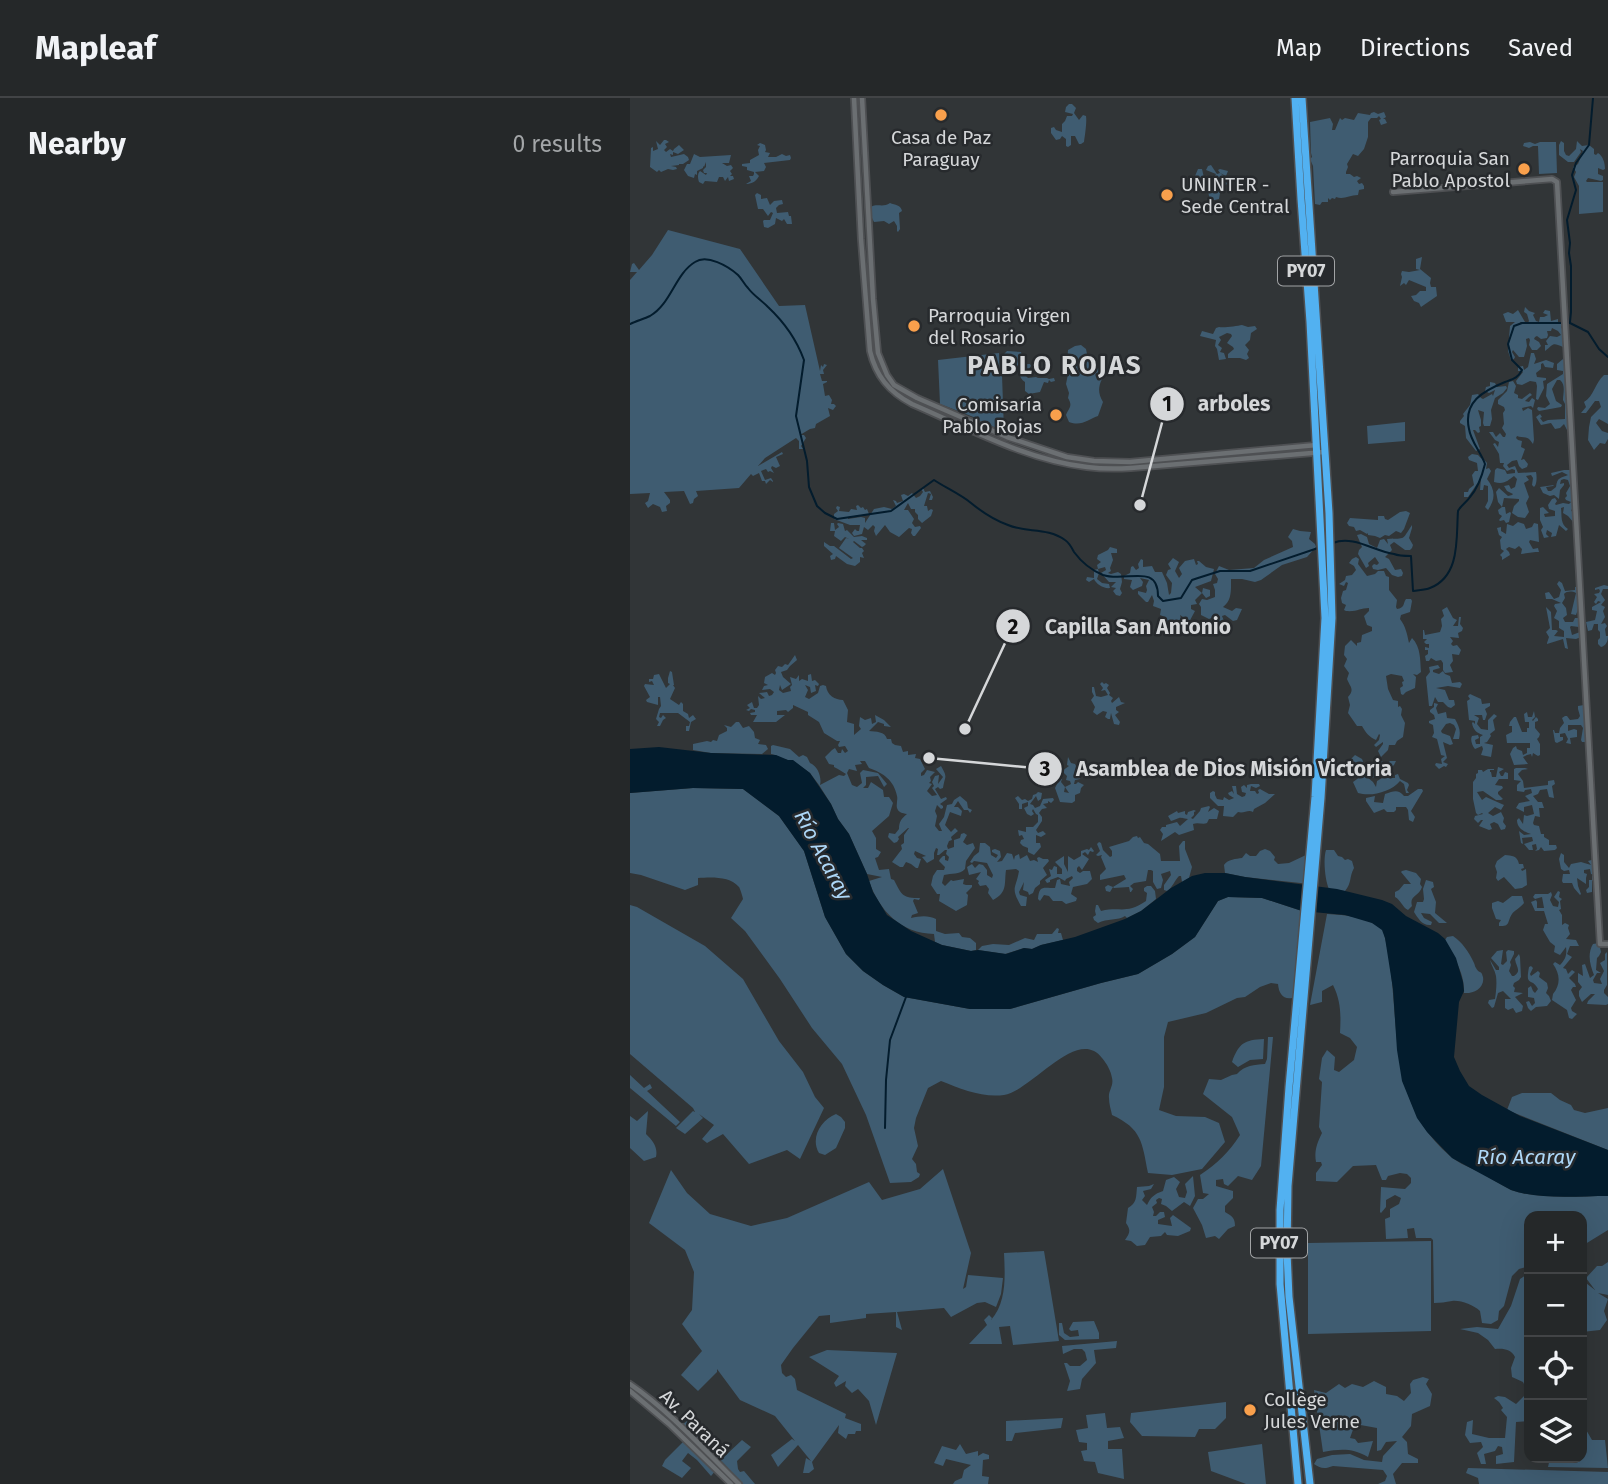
<!DOCTYPE html>
<html lang="en">
<head>
<meta charset="utf-8">
<style>
	:root { --surface:#252829; --page:#2d3031; --text:#f1f3f6; --muted:#a3a6a8; --line:#424446 }
	body { margin:0; font-family:"Fira Sans",sans-serif; background:var(--page); color:var(--text) }
	.controls { position:absolute; right:21px; bottom:21px; display:grid; overflow:hidden; border-radius:14px; box-shadow:0 7px 28px #0002 }
	.controls button { width:63px; height:63px; display:grid; place-items:center; padding:0; border:0; border-bottom:2px solid var(--line); background:var(--surface); color:var(--text); font:35px sans-serif }
	.list { margin:0; padding:0; list-style:none }
	h2 { display:flex; justify-content:space-between; align-items:center; height:91px; margin:0; padding:0 28px; font-size:30px }
	h2 small { font-size:23px; font-weight:400; color:var(--muted) }
	.icon { flex:none; width:38px; height:38px; fill:none; stroke:currentColor; stroke-width:2; stroke-linecap:round; stroke-linejoin:round }
	.map { position:relative; flex:none; width:978px; height:1386px; overflow:hidden }
	header { display:flex; align-items:center; gap:42px; box-sizing:border-box; height:98px; padding:0 35px; background:var(--surface); border-bottom:2px solid var(--line) }
	header strong { font-size:33px }
	nav { display:flex; gap:38px; margin-inline-start:auto; font-size:24px }
	main { display:flex }
	aside { flex:1; background:var(--surface) }
	.map>svg:first-child { display:block }
	.green { fill:#3f5c71 }
	.water { fill:#031c2d }
	.lines { fill:none; stroke-linecap:round; stroke-linejoin:round }
	.stream { stroke:#031c2d; stroke-width:2 }
	.minor-casing { stroke:#4e5053; stroke-width:8 }
	.highway-casing { stroke:#4e5053; stroke-width:10 }
	.minor { stroke:#6b6f72; stroke-width:4.5 }
	.highway { stroke:#52b1f1; stroke-width:7 }
	.poi-dot { fill:#f9a04c; stroke:#272a2d; stroke-width:2.5 }
	.labels { text-anchor:middle; stroke-width:5; stroke-linejoin:round; paint-order:stroke }
	.shield { fill:#272a2d; stroke:#a1a3a5; stroke-width:2 }
	.shield-label { font-size:18px; font-weight:bold; fill:#d5d7d9 }
	.poi-label { font-size:19px; fill:#d5d7d9; stroke:#272a2d; text-anchor:start }
	.street-label { font-size:19px; fill:#d5d7d9; stroke:#272a2d }
	.water-label { font-size:21px; font-style:italic; fill:#add7f7; stroke:#272a2d }
	.district-label { font-size:26px; font-weight:bold; letter-spacing:2px; fill:#d5d7d9; stroke:#272a2d }
	.leader { fill:none; stroke:#d5d7d9; stroke-width:2.5 }
	.callout-dot { fill:#d5d7d9; stroke:#272a2d; stroke-width:2.5 }
	.mark-label { font-size:21px; text-anchor:middle; font-weight:bold; fill:#111 }
	.callout-label { font-size:21px; text-anchor:middle; font-weight:bold; fill:#d5d7d9; stroke:#272a2d; stroke-width:5; stroke-linejoin:round; paint-order:stroke }
</style>
</head>
<body>
<header>
<strong>Mapleaf</strong>
<nav><a>Map</a><a>Directions</a><a>Saved</a></nav>
</header>
<main>
<aside>
<h2>Nearby<small>0 results</small></h2>
<ul class="list">
</ul>
</aside>
<div class="map">
<svg width="978" height="1386" viewBox="0 0 978 1386">
	<rect width="100%" height="100%" fill="#313537"/>
	<!-- green -->
	<path class="green" d="M439,6H442L446,10L444,15L449,22L453,17L456,18C457,24 455,37 454,44L451,46H449L445,38H441V47L438,49L436,48V41L432,38L430,41L426,42L421,35V30L424,29L426,32L432,34V26L435,23L437,18H442L443,16L435,14L436,9Z
		M744,14L748,16L754,14L756,19L753,21H755L757,25L751,27L749,22L751,21L749,18L747,20H741L738,24V39L734,51L728,58L723,56L717,66L718,69L716,74V76H720L724,79L727,78L731,80L727,83L729,86L732,85L734,88V91L729,92L728,97C719,97 714,102 706,99L705,101L702,100L700,102L698,100V104H692L690,107L685,106L683,68L680,61L682,59L681,55L680,24L700,20L703,26L702,32H705L710,20L712,22L715,20L724,22L728,15L740,17L741,15Z
		M34,42H36L39,44L35,46L37,49L34,52L36,54L40,51L43,53L44,51L49,47L54,52L48,56L43,54V57L40,56L41,59L54,56L58,59L59,62L53,66H49V67L41,68L46,69L47,71L43,72L38,71L31,74L29,72L27,74L20,69L21,50L23,49V53L28,51L26,43L30,47Z
		M931,43L934,45V53L936,57L939,58L946,51L947,43L952,48L959,47L964,51V56L966,57L968,55C973,58 975,65 975,71L973,72L968,70V76L973,78V82L971,83L958,80L956,83L957,84H973V114L949,116V88L944,79L946,74L943,69L948,66L953,53L950,51L951,54L944,64H938L929,57V47Z
		M900,44L905,46L910,44H926L927,75L909,76L908,48H903L899,50L893,48L894,45Z
		M130,45L135,47L136,52L135,54L140,55L138,59H146L152,56L156,58L160,57L161,60L160,62L134,65L136,69L134,73L125,74L129,78C126,84 121,86 116,86L121,83L119,78H123L124,76V74L117,72V69L112,68V66L120,65V62L129,57L128,52L130,48L127,47Z
		M64,56L70,59L101,57L99,65H92L97,68L101,67L103,70L100,73L102,76L100,78H103L104,81L99,83L98,79L95,83L93,79H89L87,84L75,83L73,86L69,84C68,81 67,76 70,73L76,77L77,75H74L73,72L76,69V64L74,69L73,68V70L67,73V77L65,76L64,80L58,78L54,72L57,66H60Z
		M581,67L587,76L590,75L588,72L590,71L598,73L596,78L590,75L595,79V82L597,86L594,88L595,93L590,95L589,101L580,103L578,93L576,92L577,88L575,84H573L574,92H571L567,88V81L565,78L568,71H572L574,80L580,79L585,81L584,79L586,76L576,72L578,68Z
		M127,95L131,97V101L137,100L140,107L144,103L152,102L153,106L149,107L146,110L147,115L158,114L159,118H161L162,126H157L154,121L152,123L146,120L145,126L138,130L134,129L133,123L134,122H140L143,115L141,114L138,118L133,111H128L125,97Z
		M260,105C265,107 271,107 272,113L269,115L270,131L268,134L267,133V128L264,123L259,126L254,123L244,124L242,120L241,109C247,105 253,110 260,105Z
		M38,132L110,151L149,208L175,207L190,273L191,267L193,269L194,266L197,267L193,272L194,276H190L192,283H197V284L193,286L195,298L199,297L202,302L201,306H204L206,308L203,312L198,310L200,318L186,326L185,330L180,331L170,337H174L176,340L171,348L173,351H169V343L166,340L135,360L128,368L152,354L153,356L146,359L150,368L146,370L142,368L141,370L144,375L140,373L138,374L136,371L131,373L135,382L141,380L143,383V384L140,382L136,386L135,383H132L129,375L123,378L121,376L109,390L66,393L68,398L64,401L63,405L60,406L54,393L34,394L40,402V405L36,408L37,413L32,414L30,409L23,406L18,410L15,405L18,403L20,395L0,396V182L7,174H0L2,166L4,165L9,172L22,157Z
		M792,159L790,171L801,180L800,185L801,189H806L807,198L791,209L789,205L784,203L781,198L786,197L790,193H796V189L779,182L776,187L774,185L770,188L772,179L771,176L772,173L779,174L790,172L786,171V161Z
		M895,209L899,213L905,215L903,217L906,223L909,224L910,219H914L918,217L913,215L915,212L920,213L921,223L928,221V225L932,226L931,229L934,234L932,237L934,238L932,242H934L933,249C922,244 924,246 915,253V247H918L916,243L920,238L927,239L931,237L928,233L922,230L921,233H917L918,237L917,240L911,241L907,238L905,239L904,241L909,244L911,248L907,252H902L899,247L900,242L899,240L896,241L897,248L894,259H889L883,252L882,254L885,259L884,261L881,262L878,253L880,228L885,224H876L873,216L878,214L883,216L888,212L895,224H890L891,226H897L899,223L897,216L894,214Z
		M612,227L618,229L625,228L627,231L621,235L620,242L615,247L619,252L617,256L619,260L616,262L610,260H598V256L604,251L603,249L597,245L602,238L601,236L597,235L589,239L591,242L588,247L592,250L590,254L594,255L596,261L589,262L587,251L585,248L586,242L570,238L572,233L583,236L586,230L589,229C594,230 607,228 612,227Z
		M451,247L456,251L457,256L460,259V273L464,270H471L474,275L468,277L467,279L472,281C468,289 468,296 473,304L468,318C458,321 452,329 439,324L436,317C439,310 443,308 438,300L439,295L436,286L439,271L437,265L438,252L445,248Z
		M377,253L391,254L394,266H400L401,268L398,272L400,277L396,278L398,280L406,279L408,280H417L419,281L424,280L425,283L421,284L419,282L418,285L414,284L410,294L399,296L395,293V284C389,281 388,270 386,264H384L383,267L381,266L379,269L374,264L376,259L374,256Z
		M369,255L370,277H372L374,333C366,331 357,324 348,323L346,320L310,306L308,262Z
		M901,255H904L906,261L904,266L916,262L924,265L923,270L915,269L913,265L911,266V271L906,275L907,279L916,280V282L913,283L914,290L908,302L906,301L907,288L906,284L900,283L892,287L887,286L886,283L893,274L892,273H888V269L893,268L894,272L898,269Z
		M933,261L936,264L942,331L938,334L934,326L930,330L925,331L921,325L911,327L906,319L910,316L912,319L910,320L913,324L918,322L935,321V306L933,302C933,295 936,287 930,282H927L922,291L926,303L932,307L931,309L909,313L907,311L908,309L915,310L920,306L916,298L917,286L933,276V273L927,272V266Z
		M974,277H978V326L969,321L966,325L972,333L978,335V341L975,346L970,345L964,352L958,342L959,329L961,319L971,309L969,303H965L956,315H951L956,309L954,304C964,298 965,285 974,277Z
		M883,283L886,288L884,295L888,297V300L892,301L900,295L902,297L899,299L895,303L899,304L902,300L905,302L903,310L901,308L892,310L893,313L898,310L902,312L904,342L903,346C902,345 901,343 900,342C897,338 891,340 887,338L886,340L888,342L892,343L891,349L895,351L891,362L894,361L898,366L897,369L892,371L889,368L887,362L882,363L877,367L879,370L885,368L888,375L906,374C907,378 907,387 904,389L902,387L903,380L901,377L896,378L899,382L894,385L899,399L896,405L899,414L895,420L888,419L882,415L884,408L889,403V401L874,400L872,409H875L876,416L880,414L881,415L879,424L876,425L874,422L870,423L869,422L872,418L869,416L868,412L872,409L868,404L866,394L869,390L878,398L882,397L883,396L877,393L874,388L879,387L881,391L885,389L887,381L884,378C878,382 875,387 864,384L865,372L867,370L875,372L877,376L885,375V372L882,371L877,373L873,368L874,365H870L869,356L863,346L865,345L868,349L869,344L865,342L859,334H863L866,339L870,335L873,339H875L876,336L872,330L874,326L873,315L875,312L874,309L868,306V302L877,293L879,284Z
		M860,284L865,285L867,289L876,288L877,290L873,295L865,300L861,312L862,321L860,328H854L853,325L854,314L848,312L851,322V328L849,329L850,334L848,335L845,332H843L850,351L846,353L836,340L835,328L830,325V323L834,318L833,316L840,307L842,297L848,296L851,300L853,301L862,296L863,298L865,292L859,295L855,293L856,289L860,288Z
		M775,324V343L738,346L737,328Z
		M842,356L848,357C851,361 854,361 857,365L856,371L859,370L861,373L857,381C865,391 866,401 858,412L855,409L858,403V388L854,387L853,392H850L851,380L838,399H834V394H838L839,391L844,387L842,377L845,373H848L847,365L839,362L838,359Z
		M934,372H940L943,378L942,404L944,405V410L941,412L945,418V424L944,425L938,418L933,415L934,409L931,410C932,418 930,426 938,431L936,433L929,427L926,438L921,439L922,435L917,432L916,436L919,439L914,440L911,432L913,429L910,422V410L913,409L919,415L914,416L915,419L925,418V413L919,411L918,407L922,401L925,400L927,403L925,406L926,407L933,405L939,406L941,404L936,402L935,400L937,398L936,395L940,388L938,382L934,381L931,382L930,386L934,385V387L930,392L929,401L924,397L920,398L913,395L910,389L924,387L923,388L916,389L918,393H921L926,389C927,379 931,380 938,377L932,374L922,378L921,375Z
		M293,390L295,394L300,393L303,399L302,402H299L301,396L298,395L294,408H297L298,413L301,411L303,412L301,418L292,425L288,421V417L285,414V411H281L278,405L274,412H278L284,421L282,425L285,429L290,428L291,430L285,438H283L281,435L282,431L279,430L269,439L260,434L255,427L246,438L244,433L245,429L243,427L238,432L234,429L232,436L224,438L222,435L225,431L227,433H229L230,427H220L204,421V416L208,413L206,410L207,408L210,409L209,413L219,414L221,411L227,412L226,408L228,407L231,410L233,409L235,412L237,411L239,416L218,419V421L231,419L235,420V425L244,411L254,409L262,411L266,408L263,402L266,403L267,405L273,403L271,397L274,396L278,398L282,395L286,400L290,398L293,394L291,391Z
		M776,413L780,415L774,431L771,435L766,433L759,438L755,437L750,440L745,438L738,437V435L737,436L730,432L726,433L724,429L719,428L717,425L720,420L748,422V418H754L755,421L758,422L770,414Z
		M888,424L894,426L896,431L902,429L904,425L908,426L909,444L900,442L899,444L903,451L908,450L909,454C904,454 896,455 891,456L892,451L889,448L885,451L879,449L876,451L879,454L880,457L872,462V459L870,457L874,453L871,451L870,442L872,439L869,437L867,430L871,429V433L876,436L877,426L883,428Z
		M201,425H204L205,432L209,429L207,426L208,425L213,426L215,433L217,432L224,439L232,438L237,440V442H231L236,446L234,448L232,449L224,443L223,444L230,450H232L234,453L232,455L234,460L230,459V464L225,468L217,466L206,458L205,461L201,462L200,458L203,456L194,448V444L200,448H204L221,461L223,460L209,450L216,440L219,441L215,439L211,443L204,438L205,433H200Z
		M782,427V430L779,440L783,447L782,450L780,452H775L764,444L760,447L762,452L755,459L759,461L765,472L771,471L773,475L772,478L768,479L762,477L756,470L748,472L743,471L742,468L744,466L747,467L749,465L745,459L738,465L739,468L736,470L728,456L729,452L732,449L727,437L731,436L737,439L739,446L747,450L750,442L754,441L758,446L757,441C777,440 771,443 782,427Z
		M663,431L670,433L681,434L679,441L685,446L686,449L677,459L652,467L631,482L625,484L612,481H601C601,492 602,502 593,509L602,513L606,510L612,511L607,522L603,523L595,517L592,518L594,523L584,526L581,523L586,518L579,521L571,517V509L569,506L572,501L577,502L585,499V492L583,486L587,485L588,481L585,476L589,468L599,472L624,470L634,462L663,449L662,443L658,439Z
		M480,449L487,451V455H481L483,462L480,470L481,473L478,475L481,476L488,474L491,476L492,484L490,491L492,495L490,498L486,497L483,493L486,490L481,489L486,484H479L471,475L476,472L475,469L468,471L469,475L467,481L472,485L479,486L480,490C474,491 466,486 464,481L459,484L456,482L457,479L464,480V472L468,471L467,467L471,464L467,461L468,457L478,452Z
		M726,459L729,461L728,466L737,478L745,476L748,473H754L756,478L759,479V492L767,502L766,509L767,511C775,510 773,505 776,501H781L782,503L780,514L771,517L770,521C776,529 777,536 779,545L782,540C791,549 790,562 791,574L787,577L783,576L786,579L785,590L776,594L773,597L771,596L770,590L773,588L772,584L774,583L772,578L761,576L756,578L758,591L763,602L768,603V609L770,608L772,611L771,617L775,625L773,639L767,643L765,647H759L758,652L751,659L748,653L753,646V644L746,649L744,647L749,642L750,637L749,636L746,642C739,639 736,635 732,628H727L718,615L720,607L718,599C725,591 720,589 717,581L719,575L714,568L717,561L714,557L715,548L721,542L727,548V545L731,544L732,537L742,533V529L737,527L734,518L739,513V510C730,510 727,514 716,513L714,512L716,507L712,505L711,500L713,493L716,492L718,485L716,484L714,488L709,486L715,482L716,478L722,477L726,472L724,468L719,465L722,461Z
		M543,460L549,464L545,473L549,480L552,476L549,470L555,463L564,461L566,467L568,466L567,463H569L576,469L584,471L581,483L565,489L572,495L573,490L580,492V498L576,500L572,495L565,502L567,506L561,507V511L565,513L558,526L555,527L553,519L550,517L554,531L549,535L548,531L545,534L537,531L535,519L530,517L531,511L523,508L524,503L522,497L518,504H516L508,496V493L516,495L517,492L516,488L519,482L510,480L513,484L512,488L503,492L500,489L502,482L494,481V478L500,475L501,469L503,468L506,472L509,470L508,466L511,461L513,462V469L522,468L525,474H532L537,485L539,497L541,495L542,485L536,477L538,472L541,471L538,466Z
		M929,483L932,485L935,493L945,492V489H948C949,496 949,511 946,517L941,516L946,495C942,493 937,493 934,496L935,500L932,505L936,510L937,517L933,520L935,524H943L945,520H949V529L941,528L940,529L942,537L950,534L951,539L946,541L936,540L938,551L935,550L933,541L917,546V545L919,539L916,534L920,530L916,509L921,514L922,532H926L928,533L924,538L934,539V533L929,530V523L924,520L927,513L924,508L925,506L931,505L922,501H916L915,495L919,494L924,501L929,499L931,492L927,486Z
		M974,487L978,488V491H973L971,496L975,502L971,507L975,509L973,513L975,519L971,526L975,525L977,528L975,531L976,538H978C978,543 976,548 971,549L968,546V542L970,540V534L968,532V526H964L962,532L958,533L956,524L965,522L967,513L962,512V509L971,504L968,503L966,506L964,504L967,499L964,496L969,495L970,493L969,491L965,492V490Z
		M817,509L823,520L827,522L823,528H828L829,519H831L830,526L833,530L832,533L828,535L829,540L820,539L823,543L821,546L823,548L827,547L831,552L829,557L822,556L823,563L820,567L823,574L815,575L813,572V565L811,562L806,563L801,560L799,563H796L795,558L798,556V552H795V549L799,550V546H796L794,544L797,541H793V532H794L795,537L810,534L812,528L811,521L814,518L812,512Z
		M165,557L167,562L160,568L157,572L151,574L153,579L161,586L152,592L150,587L149,592L153,595L161,593L160,589L162,587L160,579L166,581L169,577V583L172,581L178,583V577L181,576L182,583L185,582L189,586L188,588L185,587L186,593L181,595L180,589L175,587L178,592L175,599L179,601L188,595L190,588L193,587L196,588C197,597 205,602 213,602L218,612L217,624L224,626V637L231,631L229,628L230,619L235,622L241,620L242,626L246,624L245,617L254,622L261,629L254,628V626L248,624L239,633C246,634 255,633 257,641H261L262,645L265,647L271,648L273,654L278,653V657L286,656L285,660L290,661L295,671L291,675V678L294,677L297,672L305,674L300,679L301,683L299,685L302,686L297,693L302,698L307,697L302,690L304,688L302,684L305,678L309,677L308,686L313,679L306,671L311,668C318,680 315,677 313,690L310,691L308,689L305,691L311,701L316,699L317,701L310,706L313,708V710L311,711L307,707L305,713L307,718L305,728L309,733H312L309,726L314,719L317,707L322,706L324,702L330,698L337,704L338,710L342,712L340,715L338,712H334L328,703L324,709H328L332,713L331,718L320,714L315,727L321,734L325,730L328,733L321,739L322,742L319,743L317,748L318,751L324,749V742L330,740L331,736L334,735L337,737L333,744L337,747L343,745L345,750L336,763L335,771C329,777 322,775 314,777L312,785L315,788L321,782L323,783L334,781L333,786L336,787H342V789L336,795L338,797L337,807L326,813L309,803L310,796H307L301,787L303,778L307,772H314L315,769L309,763L310,761L313,758H315V762L318,763L319,759L316,756L317,752H315L309,757H307L308,751L306,750L304,755V761L297,765L292,759L296,758L285,753L284,756L287,760L291,761L288,770H286L281,766L276,764L273,769H270L262,764L272,751L271,747L274,745V737L279,730H278L268,739L269,741L267,744L264,745L258,739L259,735L265,736L269,731C269,724 271,721 277,716C272,715 269,715 267,710C266,706 268,702 267,698C264,682 253,675 239,670L235,663H230L232,666L225,667L227,673L219,671L217,675L222,687L227,689L232,685L230,675L233,672L248,675L257,686L254,689L248,678L236,679V687L233,690H238L241,684L253,692L254,699H259L263,705L259,718L242,733L246,740V751L251,754L248,759L245,760L249,772L259,771L261,781L264,782C272,798 273,800 290,800L289,802L284,801L283,803L288,815L282,817L281,820C290,818 298,817 306,821V833L315,836L329,835L332,839L340,840L346,845V852L341,853L312,847L305,844L304,836C271,835 250,814 239,783L252,779L237,776L219,736L208,721L201,706L189,687L180,675L162,662C154,663 148,657 141,656V648L143,647L160,651L169,659L173,657L177,659L180,665C188,668 192,680 190,687L209,677L214,678L216,676C212,674 209,671 204,669V667L199,666L195,659L202,652L205,650L208,655H211L212,651L215,655L218,653L215,648L209,649L208,647L210,643H207L194,635L189,624L178,617V614L163,607V610L158,614L156,612L147,613V617H155L146,624H123L127,617H121L120,615L125,614V612L121,611L119,613L116,612L120,610L117,607L122,604L124,610H127L129,607L128,598L131,601L135,600L129,595L137,594L139,598L142,597L144,594L140,591L132,592L134,588L138,587L134,585L135,579L142,575L145,577L146,575L145,572L148,568L152,569L155,566L158,567Z
		M808,567L810,570L803,572V574L809,576L813,573L815,576L820,578L822,585L830,584L832,586L830,590L818,588L806,590L815,592L819,602H824L825,607L821,610L818,609L813,604H808L805,599L802,608H799L796,579L800,574L799,569Z
		M40,573L42,574L44,587H43L45,590L40,601L49,607L51,604L53,606V613L58,616L59,620L63,617L66,621L61,624L59,633H56V628H59L60,624L48,615H30L29,619L31,620L33,617L36,620L33,622L30,628H27L29,624L26,621L29,611L31,608L30,599H28V607L17,604L16,602L20,599L14,588L15,586L24,587L22,583L19,584V581H23L24,577L29,576L36,590L40,586L38,585V580Z
		M472,584L474,586L476,585L479,587L477,590L480,595L479,597L483,600L481,603L482,605L489,599L491,604L495,605L486,609V612L489,614L485,617L490,624L489,627L484,626L481,615L480,621H478L475,619L477,614L473,613L467,617L463,614L465,609L461,602L464,598L462,594V589H464L466,598L471,599L478,597L475,592L471,593L473,590L470,586Z
		M840,596L851,601L852,606L860,605V608L855,611L857,616L855,622H853L852,617H844L849,620L847,626L851,631L858,632V622L864,616L867,618L863,622L865,632L860,636L861,638L857,644L854,645L863,647L861,659L851,657L853,651L852,648L845,651C842,648 840,641 842,638L848,637L849,640L845,642L846,646H850V639L853,637C847,635 843,632 842,625L843,624L845,626V623L839,622L837,603L840,601L838,598Z
		M804,605L808,606L806,610L808,616L816,614L817,620L825,621C829,628 831,633 829,641H823L826,631L824,627L820,625L816,626L811,633L812,635L820,638L823,646L820,647L813,644L817,660L813,664L818,666L816,669L814,668L809,671L805,667L806,665L812,666L811,661L815,658L811,657L807,641L802,639L804,635L803,627L799,625V623L805,621L804,617L800,614V612L804,609Z
		M954,607L956,609V619L954,621L957,623V644H952L951,642L953,630L951,627H938V633L944,631L947,632V639L940,640L941,646L936,645L938,641L935,635L930,636V639H933V642L927,645L925,644L923,632H924L925,635H929L930,630L934,625L932,620L935,618H937L940,622L948,621L950,618L948,611V608Z
		M904,613L905,619L902,622L903,623L906,619L908,621V623L905,624V630L910,636L909,639L907,641L910,646V657L908,658L903,655L902,659L901,656L897,657L893,659L898,666L884,667L880,656L883,650L886,648L887,651L892,653L893,657L897,655V650H900V645C892,645 885,645 877,645L876,637L882,634V628H879L880,624L884,619H886L892,634H897V630H899V624H895L894,616L897,614L898,619H902Z
		M106,624H109L113,630L119,628L124,634L125,640L130,642L128,646L136,647L138,651L132,656L81,655L63,652V646L77,643L81,644L83,642L87,643L89,637L97,633V630L94,627L101,629Z
		M725,657L732,661L734,666H738L743,671L745,678L743,680L737,679L743,684L746,689L747,683L754,679C749,676 746,670 743,666L749,662L757,666L760,663H766L764,667L758,672L760,680H765V677L768,676L770,681L778,685L779,687L777,692L779,695H776L774,686L770,683C761,694 741,699 728,695L723,684L730,679L729,674L723,673V671L727,667L726,665H722L721,661Z
		M427,659V665L430,669L427,675L430,677L429,680L432,681L431,684L435,689L434,694L439,695L435,689L441,686L440,683L436,682L437,678L432,673L439,668L437,667L438,659L441,665L445,666L447,670L445,675L450,676L451,678L450,681L445,682L444,686H446L448,684L454,687L451,690L450,695L445,697V703L442,705L430,704L425,690L428,684L425,682L424,678L426,675L423,671L425,668V660Z
		M868,669L874,671L869,674L871,678H873L875,674L878,675V681H869L865,687L872,688L873,690L868,694V696L873,701L871,702H866L853,693L847,694L852,702L856,699L874,707L871,712L865,709L858,715L863,718L871,714L874,720L873,724L876,728L875,731L871,732L868,726L864,724L860,726L862,731L859,732L849,728L853,722H851L848,725L844,721L845,718L853,716L852,715L848,717L846,715L843,701V684L846,680V676L848,675V672H852L853,674L858,671H864V672H860V674H861L862,679H866Z
		M886,670H895L898,671L892,672L888,676L893,683L894,690L918,687V683L924,682L925,686L922,688L924,700L919,699L917,691L910,692L908,696L903,698L908,704H912L914,710H909L910,719L905,718L903,725L904,727L909,728L911,736H914V739L919,742V747H926L927,750L925,752L914,753L911,749L909,752L905,753L907,751L906,746L902,747L903,752H899L894,746L903,743L902,739L892,740L893,746L891,745L889,733L894,737L901,736C894,734 887,730 887,722L889,720L893,726L894,717L897,718L904,716L902,707L894,709V714L886,710L889,705L900,703L895,698L902,695L901,691L895,692L894,694L887,693V687L891,683L884,682V671Z
		M621,686H629L630,688L626,690L621,688L620,693H625L627,696L629,695L628,692L630,691L639,696H645L635,705L624,711L623,714C618,711 614,716 608,714L603,719L593,718L594,708H588L580,700V695L583,693L585,694V697L587,701L593,702L594,699L599,702L604,700L599,697L598,695L602,693L604,696L602,688H606L607,696L612,699L615,698L616,695L612,694L611,689L614,687L617,690V687Z
		M63,690L113,691L149,718L174,753L195,819L216,856L233,873L253,887L274,899L340,911H380L471,885L508,876L542,856L565,839L588,803L598,799L632,800L672,813L666,899C654,903 649,897 648,886L641,885L630,889L615,899L607,900L576,915L538,924L534,939V989L529,1012L546,1018L575,1019L589,1025L595,1044L572,1071L542,1077L518,1075C512,1044 512,1031 482,1017C481,1012 479,1006 479,1000C478,993 484,988 482,980C481,973 477,966 472,960C447,928 403,992 374,997C353,1000 331,991 311,983L298,990L286,1020L284,1030L288,1048L282,1061L286,1066L287,1074L290,1076L289,1079L281,1084L260,1085L236,1017L212,966L182,930L150,881L115,833L101,820L113,801C113,800 110,790 109,789C100,778 81,779 68,780V787L55,792L11,777L0,775V695Z
		M788,691H792L793,693L781,713L785,719L783,724L779,722L778,712L776,709H766V712L764,714H757L754,711L744,715L736,703V700L745,698L744,704L753,705L755,696C764,693 768,691 774,698H778Z
		M408,694L412,695L411,701L408,703L406,698L400,706L403,707L405,710L410,708L413,701L423,700L424,702L421,705L418,703V705L413,706L417,710L412,711L409,715L412,719V723L406,732L408,735L413,733L416,736L411,739L406,737V745H410L411,749L404,757L398,754V750L393,748L390,745L391,742L394,741L392,737L389,738L388,732L396,734V729H403L408,724V717L406,716L403,711L402,713L404,716L401,718L397,716L394,710L398,708V704L392,706V711H389V706L385,700L388,698L392,702L395,701L398,703L402,701L403,697L406,696Z
		M579,708L580,709L578,714L584,710L589,713L587,721H579L577,725C573,727 568,724 563,726L564,732L549,737L545,734L531,743L533,736L530,732L532,729H536V727L547,724L550,728L558,721C546,719 553,719 541,723L538,718L547,713L548,715L555,713V716L557,717L558,714L564,712L566,713L564,714V717L561,720L563,721L570,713L571,710Z
		M507,738L508,740L510,739L514,745L518,746L530,756L531,763H550L549,748L553,743H555V751L562,769L559,780L552,784L551,778H549C544,783 543,789 537,793L534,792V787L541,777L540,773L531,776L533,782L531,790L527,791L523,784V773L521,772H518L516,783L504,785L500,788L503,791L501,794H500L499,789L484,790L483,789L480,794L476,793L475,789L478,787L483,789L496,781L494,777L470,782V777L476,771L471,759L472,757L468,758L466,757L470,753L467,746L469,744L471,745L473,752L480,759L482,758V753L479,749L499,743L503,739Z
		M350,745H355L360,749L361,757L366,760L368,757L362,754V752L365,751L370,753L371,759L367,764L372,763L377,755L382,756L384,762L385,758L389,756L390,761L397,757L400,763L404,762L408,764L407,760L409,759L413,761H418L419,763L413,770L417,777L410,783V786L405,790L403,795L399,797L398,794L393,792L394,784L389,794L390,797L397,799L396,808H391C380,789 386,791 389,773L386,771L376,772C374,786 378,794 363,802L358,795L359,791L356,787L350,788L348,785L349,783L346,781L351,774L339,777L337,769L342,766L345,770L349,766L353,767L357,772V777L362,780L363,777L357,765L344,763L342,765L340,764L344,758L349,754Z
		M461,749L464,753L463,754L460,753L458,757L455,754L452,756L459,761L452,772L449,768L447,770V773L450,775L453,773H460L462,781L457,786L443,789L441,796L447,800L446,803L436,806L432,803H423L419,798L414,797L410,803L408,801C409,787 413,790 425,790L427,782L430,781L431,786L440,788L439,784L443,780L442,778L436,781L435,783L428,779L420,782V784L417,785L415,782L421,778L419,771L422,772L424,768L427,769V776H432V771L425,764L434,758V766L438,774V758L444,762L451,758V753L457,751L459,752Z
		M635,751L640,753L645,759L644,762L648,766L659,765L676,757L682,761L680,786L615,779L595,775L594,767C598,761 606,761 612,760L616,755L620,758H626L630,753Z
		M696,752H704L708,758L712,759L715,762L718,761L722,763L724,770C719,779 722,785 715,793L699,791C695,783 693,761 696,752Z
		M931,755L934,757V764L939,770L941,766L951,764L961,767L958,763L965,761L966,780L962,783V794L957,795L956,792L959,789V782H962V778L965,777L961,776L960,771L954,772V775L957,776L956,780V786L947,780L948,788L951,796L950,797L944,790L942,785H933L932,783L933,776H940L939,772L934,773L931,771L929,761Z
		M875,757C882,758 887,757 889,766H893L894,770L891,771L892,773L896,771L897,787L892,790L885,791L874,779L868,783L866,780L867,774L865,768L867,763Z
		M776,772L786,775L791,781L790,786L792,789C789,799 779,797 782,808L778,812C772,809 771,802 765,799V794L769,792L774,786H781L771,774L772,773Z
		M796,782L803,784L804,789L801,791L806,804L805,815L817,825H809L800,816L791,815L794,820L802,824L801,827C792,828 788,820 784,814L787,804H793L794,801L793,791Z
		M517,788H521L525,793L526,801L511,813L497,820L495,818C488,823 477,820 468,825L464,822L463,819L466,817L465,813L466,807H468L471,813C491,808 495,817 516,803L517,795L514,793V790Z
		M928,793L930,794L929,799L932,801L930,803L931,811L929,812L932,817V827L935,825L939,827L938,830L940,836L936,841L946,842L949,848H940L937,856L942,859L933,870L936,871L938,876L942,872L945,874L939,880L945,886L946,889H943L941,892L946,902L941,910L942,913L947,916L942,921L939,920L937,912L922,902L923,896C931,886 930,876 923,866L925,864L930,867C936,861 937,856 936,849L930,857L924,854L925,848L920,844L913,832L915,826H918L914,813H905L901,804L906,802L907,804V810H914L912,799L905,801L903,799L905,796H918L921,794L922,797L920,802L923,808L928,809L929,804L924,799Z
		M882,798H892L894,805C891,809 884,813 882,816C877,823 881,829 869,828V825L871,822L866,821L862,810V805L868,803L873,805Z
		M0,807L7,809L75,848L113,881L149,943L173,974L185,999L194,1010L170,1061L157,1052L119,1066L93,1036L77,1045L72,1041L84,1027L69,1016L73,1020L55,1036L46,1030L63,1013L65,1014L63,1010L0,956Z
		M697,816C715,817 739,819 753,832C775,912 749,997 820,1058C829,1066 842,1070 853,1076C862,1081 871,1087 881,1092C909,1102 948,1098 978,1098V1132L952,1148V1118H899V1168L889,1171L882,1178L874,1208L869,1213L868,1222L861,1226L852,1225L850,1213C843,1207 831,1202 822,1203C815,1204 811,1205 804,1205L803,1142L801,1140H786L784,1130L777,1131L778,1140L756,1141L755,1121L760,1119V1111L769,1106L771,1100L765,1097L756,1102V1109L751,1115L750,1114L751,1089L775,1091L781,1085V1080L777,1076L770,1075L758,1078L756,1082H752L746,1067L723,1068L707,1084L686,1083V1075L692,1067L691,1064H686C684,1053 687,1045 692,1035L689,1029L692,984L689,981L692,960L697,952L705,959L704,972L709,974L724,962L727,949L720,940L710,935C711,917 711,903 703,887L692,893V904L680,907Z
		M427,830L429,831L428,835H431L433,842L411,847L402,851L394,850L375,856L348,852L352,848L363,846L379,847L395,840L404,842L407,836H422Z
		M823,838C832,844 839,854 844,865C845,867 845,869 846,870C850,877 851,871 853,879C855,890 843,896 834,895C835,874 823,859 815,842L817,839Z
		M969,845L971,854L969,858L967,860L966,872L971,875H967L963,882L964,885L972,886L970,881L974,873L970,865L975,862V856L977,854V887L974,892V895L978,899V906L976,907L957,906L958,903L965,896H961L952,904L949,898V893L952,889L948,884V875L953,878L952,867L955,866L960,880L964,877C960,867 957,856 963,846Z
		M873,852L871,866L873,867L877,863L876,854L878,852L884,853V856L880,864L881,867L879,873L882,878H884C892,873 886,869 885,861L889,856L890,859L891,879L889,882L884,885L883,888L885,890L884,894L893,895L885,899L893,908L892,913L886,915L883,910L878,912L875,910V901H881L873,893L868,895L864,909L862,910L858,905L859,902L865,901C866,894 867,886 866,878C865,872 861,867 860,862L866,872H869V869L861,860L867,853Z
		M901,868L903,870L900,876L901,878L908,873L910,875L909,879L917,885L918,890L916,895L919,898L921,903L917,908L906,909L901,913L898,910L896,904L899,903L902,908L905,905L904,900L898,899V890L901,888L903,893L905,895L908,891C902,879 895,890 899,869Z
		M638,939H643L631,1068L622,1082L608,1078L598,1088L594,1086L593,1081L586,1082V1088L603,1093V1100L595,1108V1114C602,1118 605,1120 605,1128L598,1131L589,1141L585,1138L576,1140L572,1127L563,1110L568,1101H573L579,1096L573,1095L570,1077C587,1066 599,1054 610,1037L602,1019L573,996L579,981L591,982L602,977L607,976C615,967 624,967 635,966L637,961Z
		M634,941L633,961L620,962L608,969L602,964C609,945 614,942 634,941Z
		M0,977L14,990L20,986L22,990L17,993L50,1024L46,1028L0,990Z
		M892,995H921L930,1002L941,1007L944,1012L955,1015L978,1010V1052L877,1012L882,999Z
		M18,1013L16,1036C23,1043 28,1049 26,1059L14,1063L0,1050V1018L7,1023Z
		M206,1016L211,1019L215,1024V1030L206,1050L195,1057L189,1055C180,1040 191,1022 206,1016Z
		M313,1071L341,1155L333,1191L336,1189L338,1177L373,1180L371,1196L366,1209L355,1204L347,1205L321,1219L314,1210L267,1214L272,1232L266,1229V1214L236,1216V1220L200,1225V1217L189,1218L163,1250L151,1267L152,1275L156,1279L161,1277L165,1281L167,1292L216,1316L215,1320L231,1326V1333H226L225,1336H218L216,1341L208,1335L209,1327L182,1364L184,1371L179,1375H173L176,1360L181,1363L168,1347L148,1369L141,1357L162,1341L165,1343L145,1318L110,1302L87,1271V1274L68,1293L51,1277L72,1253L52,1226L62,1212L64,1174L55,1152L19,1125L41,1072L57,1095L80,1116L121,1128L157,1120L239,1084L252,1102L290,1091Z
		M563,1078L565,1098L560,1108L554,1104L542,1113L536,1108L531,1106L532,1101L529,1100L526,1102L527,1105L522,1109L524,1114L523,1118H526L530,1114H534L535,1119L528,1122V1126L542,1128L540,1120L543,1117L561,1130L560,1133L548,1138L537,1137L535,1134L531,1138L520,1139L515,1147L507,1148L501,1143L495,1142C500,1135 501,1132 496,1125L498,1110C507,1105 506,1099 507,1089L519,1088L524,1086L521,1091L513,1093L515,1098L512,1102L517,1107C521,1099 524,1096 533,1093L536,1082L544,1079L550,1084L546,1091L549,1099L555,1100L557,1094L555,1086Z
		M801,1143V1233L678,1236V1145Z
		M414,1153L429,1243L383,1247L380,1228L369,1229L372,1246H339L357,1227L354,1222L359,1217L362,1220L361,1222C377,1204 375,1177 374,1155Z
		M978,1164V1197L968,1195L978,1201L974,1213L977,1222L970,1232L952,1234V1182L965,1192L956,1180L967,1168H972Z
		M899,1175V1323L886,1324L884,1364L866,1366V1358L873,1356L872,1349L868,1348L865,1353L854,1356L856,1366H851L847,1355L853,1349L851,1344L840,1345L835,1337L837,1324L843,1322L842,1336L859,1340H875L877,1319L871,1312L873,1310L869,1304L864,1300L868,1298L875,1299L886,1306L898,1294L893,1284L882,1279L881,1270L885,1259C881,1251 873,1250 865,1251L858,1242L848,1235L830,1231L847,1229L868,1231L881,1208L890,1181Z
		M464,1223L469,1235V1241L435,1242L429,1237V1225H432L434,1235L440,1239L449,1238L448,1232L441,1233L439,1231L443,1224Z
		M487,1243L486,1250L464,1252L466,1265L452,1281L450,1291L437,1293L440,1283L434,1265H437L440,1268H450L457,1262L455,1254L452,1251H444L433,1256L432,1248Z
		M197,1252L267,1255L246,1327L239,1303L229,1292L228,1291L222,1295L215,1288L216,1283L206,1289L204,1285L209,1278L179,1259Z
		M793,1279L799,1281L796,1286L802,1296L800,1308L782,1316L781,1328L772,1339L777,1344L778,1356L788,1361V1365H772L763,1376L766,1386H748L755,1383L757,1378L753,1372L703,1368C695,1371 691,1371 684,1366L687,1361L702,1357L720,1356L734,1362L752,1364L753,1358L767,1343L756,1344L751,1352L747,1353V1330L725,1326L720,1340L725,1341L728,1345L743,1343L738,1359C721,1350 712,1351 693,1354L684,1292L696,1295L709,1286L715,1290L722,1286L733,1289L744,1283L756,1289V1296L767,1298L774,1303L781,1295L780,1286L783,1282Z
		M596,1304V1320L585,1331H569L565,1339L512,1338L500,1324L501,1315Z
		M475,1315L477,1330L490,1329L494,1340L478,1343V1351H492L494,1381L468,1375L465,1364L454,1363L451,1353L457,1352V1345L449,1344L446,1332L458,1330L456,1317Z
		M433,1320L431,1330L385,1335L382,1343H376V1323Z
		M57,1323L69,1333L73,1330L76,1333V1337L96,1357L112,1342L121,1349L107,1363L108,1371L110,1374L114,1373L125,1386H113L71,1341L72,1339L68,1341L52,1327Z
		M955,1330L962,1342H975L978,1370L918,1369L920,1360H952V1331Z
		M55,1342L86,1372L81,1378L67,1362L58,1355L52,1363L61,1370L52,1380L32,1368L35,1362Z
		M330,1346L336,1356L348,1353V1358L353,1355L359,1357V1361L353,1362L352,1378L359,1379L358,1386H323L325,1383L332,1380L334,1372L341,1367L316,1361L313,1368L304,1365L312,1348L326,1352Z
		M632,1346L636,1386H616L581,1373L578,1354Z
		M838,1370L978,1374V1386H849L848,1380L836,1375Z"/>
	<!-- water -->
	<path class="water" d="M29,649L81,655L146,657L158,662H163L180,675L201,706L208,721L219,736L237,776L243,794L257,817L281,833L312,847L341,853L348,852L376,856L394,850L402,851L411,847L445,839L495,821L511,813L541,790L562,778L575,775H595L615,779L707,791L752,802L762,806L776,818L808,835L815,841L826,860L833,884L834,893L829,904L824,959L830,973L839,988L852,997L890,1018L978,1052V1098C948,1098 909,1102 881,1092L822,1060L797,1034L787,1020L772,983L767,952L763,891L755,840L752,832L742,825L715,817L672,813L632,800L598,799L588,803L565,839L542,856L508,876L471,885L380,911H340L274,899L253,887L233,873L216,856L195,819L174,753L149,718L113,691L63,690L0,695V651Z"/>
	<g class="lines">
		<!-- stream -->
		<path class="stream" d="M940,224L941,214V168L939,155L940,145L937,122L946,92L942,77L946,65L959,47L963,0
			M0,226C6,223 14,221 20,218C41,206 45,176 65,164C77,156 98,168 108,177C112,181 114,186 118,190C123,197 131,202 138,209C154,224 166,240 174,262L166,318L177,363L179,389L187,408L195,415L207,421L261,413L304,382C316,390 330,396 341,405C352,414 364,422 378,427C396,435 417,429 435,442C438,444 442,450 444,454C452,465 461,472 473,477C495,485 528,464 528,498L533,503L551,500L562,482L568,480L590,473H620L688,450
			M703,445C723,437 744,453 764,456C769,458 775,458 781,458L783,493C789,492 795,492 800,490C831,478 826,439 828,413C831,407 836,405 840,399C848,390 852,378 855,366C851,354 841,344 839,331C833,304 853,293 875,284C883,281 888,280 892,272L882,262L878,246L884,228L892,225H940L958,234L969,251L978,259
			M255,1030L256,982L260,942L276,899"/>
		<!-- minor casing -->
		<g class="minor-casing">
			<path id="minor" d="M224,0L231,141L240,253C246,278 259,294 282,306C338,330 396,362 457,369C472,371 486,371 501,370L694,354
				M232,0L243,201L248,255L257,277L264,287L287,300L377,339L437,359L464,363L500,364L687,347
				M763,94L922,81L927,84L970,846H978
				M0,1286C41,1314 74,1352 109,1386
				M0,1293L39,1326L101,1386"/>
		</g>
		<!-- highway casing -->
		<g class="highway-casing">
			<path id="highway" d="M665,0L671,101L680,224L695,520L685,699L659,989L650,1112V1186L668,1386
				M672,0L699,415L702,520L691,700L658,1088L657,1154L659,1199L680,1386"/>
		</g>
		<!-- minor -->
		<use href="#minor" class="minor"/>
		<!-- highway -->
		<use href="#highway" class="highway"/>
	</g>
	<!-- markers -->
	<g class="poi-dot">
		<circle cx="311" cy="17" r="7"/>
		<circle cx="894" cy="71" r="7"/>
		<circle cx="537" cy="97" r="7"/>
		<circle cx="284" cy="228" r="7"/>
		<circle cx="426" cy="317" r="7"/>
		<circle cx="620" cy="1312" r="7"/>
	</g>
	<g class="labels">
		<!-- shield labels -->
		<g class="shield">
			<rect x="648" y="158.5" width="56" height="29" rx="5"/>
			<rect x="621" y="1130.5" width="56" height="29" rx="5"/>
		</g>
		<g class="shield-label">
			<text x="676" y="179">PY07</text>
			<text x="649" y="1151">PY07</text>
		</g>
		<!-- poi labels -->
		<g class="poi-label">
			<text x="311" y="46" text-anchor="middle">Casa de Paz<tspan x="311" dy="22">Paraguay</tspan></text>
			<text x="880" y="67" text-anchor="end">Parroquia San<tspan x="880" dy="22">Pablo Apostol</tspan></text>
			<text x="551" y="93">UNINTER -<tspan x="551" dy="22">Sede Central</tspan></text>
			<text x="298" y="224">Parroquia Virgen<tspan x="298" dy="22">del Rosario</tspan></text>
			<text x="412" y="313" text-anchor="end">Comisaría<tspan x="412" dy="22">Pablo Rojas</tspan></text>
			<text x="634" y="1308">Collège<tspan x="634" dy="22">Jules Verne</tspan></text>
		</g>
		<!-- street labels -->
		<g class="street-label">
			<text transform="translate(65 1325) rotate(44)" y="7">Av. Paraná</text>
		</g>
		<!-- water labels -->
		<g class="water-label">
			<text transform="translate(193 757) rotate(62)" y="7">Río Acaray</text>
			<text x="896" y="1066">Río Acaray</text>
		</g>
		<!-- district labels -->
		<g class="district-label">
			<text x="425" y="276">PABLO ROJAS</text>
		</g>
	</g>
	<!-- callouts -->
	<path class="leader" d="M510 407L537 306M335 631L383 528M299 660L415 671"/>
	<g class="callout-dot">
		<circle cx="510" cy="407" r="7"/>
		<circle cx="335" cy="631" r="7"/>
		<circle cx="299" cy="660" r="7"/>
		<circle cx="537" cy="306" r="18"/>
		<circle cx="383" cy="528" r="18"/>
		<circle cx="415" cy="671" r="18"/>
	</g>
	<g class="mark-label">
		<text x="537" y="313">1</text>
		<text x="383" y="536">2</text>
		<text x="415" y="678">3</text>
	</g>
	<g class="callout-label">
		<text x="604" y="313">arboles</text>
		<text x="508" y="536">Capilla San Antonio</text>
		<text x="604" y="678">Asamblea de Dios Misión Victoria</text>
	</g>
</svg>
<div class="controls">
<button>+</button>
<button>−</button>
<button><svg class="icon" aria-label="locate" viewBox="0 0 24 24"><circle cx="12" cy="12" r="6"/><path d="M12 2v4M12 18v4M2 12h4M18 12h4"/></svg></button>
<button><svg class="icon" aria-label="layers" viewBox="0 0 24 24"><path d="M12 4l9 5-9 5-9-5zM3 14l9 5 9-5"/></svg></button>
</div>
</div>
</main>
</body>
</html>
